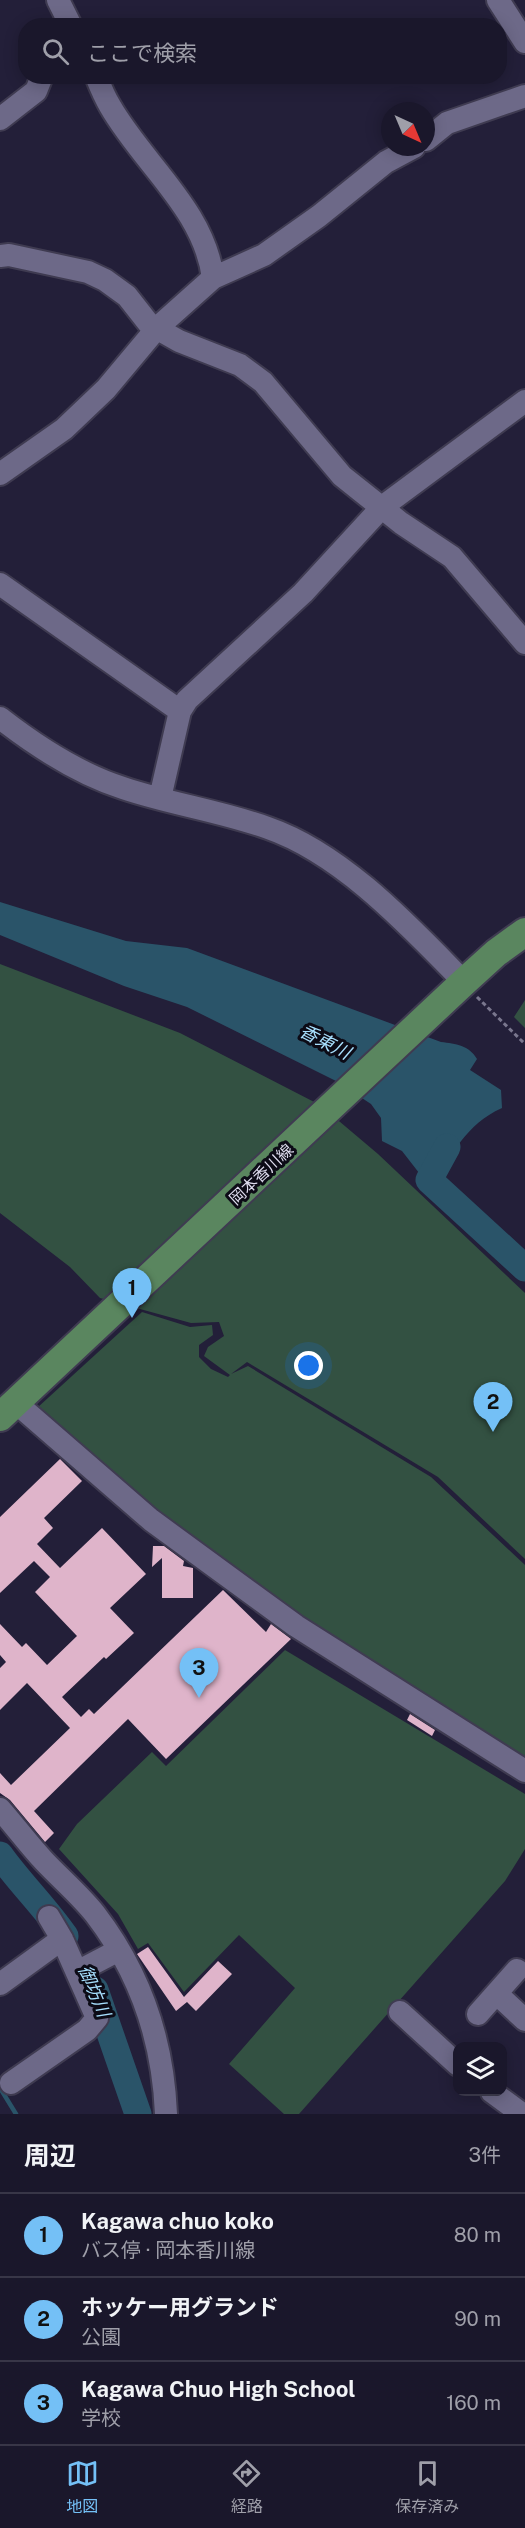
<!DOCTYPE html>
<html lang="ja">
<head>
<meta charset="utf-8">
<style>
	:root { --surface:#1a172b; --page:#272437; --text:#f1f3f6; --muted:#9f9fa9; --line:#383647; --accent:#74c0f6 }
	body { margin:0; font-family:"Public Sans","Noto Sans JP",sans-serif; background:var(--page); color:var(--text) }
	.controls { position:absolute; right:18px; bottom:18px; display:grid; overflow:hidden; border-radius:12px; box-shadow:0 3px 15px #0003 }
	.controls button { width:54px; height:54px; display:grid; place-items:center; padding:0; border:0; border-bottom:2px solid var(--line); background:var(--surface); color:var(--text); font:30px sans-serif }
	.compass { position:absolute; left:381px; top:102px; width:54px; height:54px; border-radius:50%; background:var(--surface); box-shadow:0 3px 15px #0003; rotate:136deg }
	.you { position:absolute; left:309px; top:1366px; width:21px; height:21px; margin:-15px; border:4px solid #fff; border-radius:50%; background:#1a73e8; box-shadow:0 0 0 9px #1a73e833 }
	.badge { display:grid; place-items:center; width:39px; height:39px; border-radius:50%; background:var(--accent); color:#111; font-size:20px; font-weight:700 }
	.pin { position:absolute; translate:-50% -50px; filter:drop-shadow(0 2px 3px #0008) }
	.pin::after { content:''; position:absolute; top:32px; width:21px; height:18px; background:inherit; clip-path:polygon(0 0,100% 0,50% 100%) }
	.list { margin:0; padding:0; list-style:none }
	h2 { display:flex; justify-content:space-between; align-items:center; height:78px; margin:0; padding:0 24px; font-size:26px }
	h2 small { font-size:20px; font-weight:400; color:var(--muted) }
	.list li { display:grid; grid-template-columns:39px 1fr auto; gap:18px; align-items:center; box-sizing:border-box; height:84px; padding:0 24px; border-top:2px solid var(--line) }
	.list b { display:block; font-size:22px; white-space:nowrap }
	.list p { margin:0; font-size:20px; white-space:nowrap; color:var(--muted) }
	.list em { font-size:20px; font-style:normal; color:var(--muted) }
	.icon { flex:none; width:33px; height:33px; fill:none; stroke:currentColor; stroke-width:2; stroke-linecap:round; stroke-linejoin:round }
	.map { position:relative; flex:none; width:525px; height:2114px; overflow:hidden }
	.search { position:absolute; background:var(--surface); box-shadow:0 3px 15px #0003; left:18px; right:18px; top:18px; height:66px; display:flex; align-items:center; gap:15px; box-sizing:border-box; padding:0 21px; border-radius:24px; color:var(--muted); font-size:22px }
	.sheet { height:330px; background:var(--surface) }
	nav { display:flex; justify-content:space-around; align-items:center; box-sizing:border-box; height:84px; border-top:2px solid var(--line); background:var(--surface); font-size:16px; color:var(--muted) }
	nav a { display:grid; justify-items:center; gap:3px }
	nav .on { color:var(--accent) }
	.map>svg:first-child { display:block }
	.green { fill:#335142 }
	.water { fill:#2a5469 }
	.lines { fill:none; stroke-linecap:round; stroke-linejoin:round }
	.stream { stroke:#2a5469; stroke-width:4.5 }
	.river { stroke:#2a5469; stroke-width:27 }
	.building { fill:#dfb4ca }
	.minor-casing { stroke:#3f3b51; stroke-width:26 }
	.major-casing { stroke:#3f3b51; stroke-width:32 }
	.path { stroke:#7a778e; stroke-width:3; stroke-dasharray:4.5 3; stroke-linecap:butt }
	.minor { stroke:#6d6988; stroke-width:22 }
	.major { stroke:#5a865f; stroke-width:28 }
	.labels { text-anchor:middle; stroke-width:6; stroke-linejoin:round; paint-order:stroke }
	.street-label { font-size:16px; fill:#dedcee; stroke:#0c0b16 }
	.water-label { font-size:18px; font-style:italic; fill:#a7dffd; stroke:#0c0b16 }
</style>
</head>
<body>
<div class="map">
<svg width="525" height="2114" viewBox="0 0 525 2114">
	<rect width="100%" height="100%" fill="#231f39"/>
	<!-- green -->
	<path class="green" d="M0,964L180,1033L320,1105L378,1154L525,1293V1559L438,1477L247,1362L231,1374L248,1366L431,1477L525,1565V1766L297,1622L151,1508L37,1408L142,1312L190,1327L212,1325L213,1335L199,1345V1357L211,1369L228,1377L230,1375L204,1356L208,1347L224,1336L219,1322L191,1323L100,1298L70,1267L0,1213Z
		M525,1000V1028L514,1017Z
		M285,1650L525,1794V1849L505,1881L299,2114H284L229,2064L295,1988L239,1935L184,1992L148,1943L138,1949L118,1914L59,1849L77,1824L152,1752L166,1766Z"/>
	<!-- water -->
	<path class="water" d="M0,902L126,941L187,948L441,1042C456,1044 469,1045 477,1059L470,1070L501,1090L502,1108C464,1125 456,1154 429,1180L423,1178L402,1151L382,1141L381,1118L371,1104L336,1081L187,1007L124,986L0,935Z"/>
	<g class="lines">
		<!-- stream -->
		<path class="stream" d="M0,2088L16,2114"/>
		<!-- river -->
		<path class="river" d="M447,1147L429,1180L525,1268
			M0,1855C20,1883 45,1907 65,1936
			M95,1990L138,2114"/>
	</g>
	<!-- building -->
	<path class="building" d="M60,1459L82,1481L44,1518L53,1528L37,1544L60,1568L102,1528L146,1574L110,1608L134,1633L106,1659L104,1657L62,1697L81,1717L89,1709L94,1714L223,1590L266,1632L271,1624L291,1639L166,1759L128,1719L34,1811L54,1833L45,1842L10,1800L0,1793V1773L11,1785L70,1728L27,1683L0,1710V1668L6,1662L0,1655V1624L22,1647L26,1643L47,1665L77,1636L35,1592L50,1577L34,1561L0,1593V1517Z
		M153,1546H164L184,1561L183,1566L193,1568V1598H162V1558L152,1567Z
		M410,1714L435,1730L432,1736L407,1720Z
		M148,1947L184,1997L218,1961L232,1974L196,2011L187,2002L176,2011L137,1954Z"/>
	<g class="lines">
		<!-- minor casing -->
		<g class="minor-casing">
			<path id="minor" d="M58,0L71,26
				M498,0L525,42
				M96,76C100,86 104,96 110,106C143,164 204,209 213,278
				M0,119L36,91L42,76
				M426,140L447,123L525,96
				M0,256L9,255L88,272L105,280L127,296L149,324L179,341L240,365L263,382L342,476L401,523L452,557L525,643
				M0,474L64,429L106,389L157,328L213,278L264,255L319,216L386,162L414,147
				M0,584L180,711
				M0,718C36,746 79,774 123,788C170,804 221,811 268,828C343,854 410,927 464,982
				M160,798L180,711L187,700L303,593L382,507L525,401
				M23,1409L151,1520L296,1626L525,1771
				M0,1809C15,1826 29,1845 44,1861C61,1879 80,1895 95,1914C141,1974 163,2040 166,2114
				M77,1972L119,1950
				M0,1984L62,1939
				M497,1994L525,2020
				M400,2012L458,2065
				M478,2014L517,1970
				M11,2083L87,2030L97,2018L62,1939L49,1917
				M492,2092L522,2114"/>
		</g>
		<!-- major casing -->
		<g class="major-casing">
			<path id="major" d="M0,1417L464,982L496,953L525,932"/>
		</g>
		<!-- path -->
		<path class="path" d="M477,997L525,1044"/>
		<!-- minor -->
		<use href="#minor" class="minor"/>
		<!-- major -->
		<use href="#major" class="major"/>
	</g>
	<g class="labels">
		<!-- street labels -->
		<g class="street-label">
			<text transform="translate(261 1174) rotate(-43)" y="6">岡本香川線</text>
		</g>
		<!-- water labels -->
		<g class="water-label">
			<text transform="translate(325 1042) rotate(27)" y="6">香東川</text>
			<text transform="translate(94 1991) rotate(67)" y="6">御坊川</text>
		</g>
	</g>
</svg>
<div class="controls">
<button><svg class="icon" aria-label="layers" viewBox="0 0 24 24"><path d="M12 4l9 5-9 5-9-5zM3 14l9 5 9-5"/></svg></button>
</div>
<svg class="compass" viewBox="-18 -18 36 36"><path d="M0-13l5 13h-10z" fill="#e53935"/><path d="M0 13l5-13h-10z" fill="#9f9fa9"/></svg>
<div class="you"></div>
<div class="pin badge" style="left:132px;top:1318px">1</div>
<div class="pin badge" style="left:493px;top:1432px">2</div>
<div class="pin badge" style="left:199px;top:1698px">3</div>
<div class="search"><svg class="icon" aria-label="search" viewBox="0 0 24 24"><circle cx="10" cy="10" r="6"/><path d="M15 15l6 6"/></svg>ここで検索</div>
</div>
<section class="sheet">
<h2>周辺<small>3件</small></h2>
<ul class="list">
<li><span class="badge">1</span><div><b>Kagawa chuo koko</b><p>バス停 · 岡本香川線</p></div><em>80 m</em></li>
<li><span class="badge">2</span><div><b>ホッケー用グランド</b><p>公園</p></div><em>90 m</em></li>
<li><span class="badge">3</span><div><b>Kagawa Chuo High School</b><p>学校</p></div><em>160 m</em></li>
</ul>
</section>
<nav>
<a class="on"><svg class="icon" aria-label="map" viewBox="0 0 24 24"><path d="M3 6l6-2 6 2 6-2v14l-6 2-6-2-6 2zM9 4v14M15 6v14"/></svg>地図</a>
<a><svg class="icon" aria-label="directions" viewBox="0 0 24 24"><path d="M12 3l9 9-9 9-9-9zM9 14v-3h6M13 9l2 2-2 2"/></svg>経路</a>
<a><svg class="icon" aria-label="saved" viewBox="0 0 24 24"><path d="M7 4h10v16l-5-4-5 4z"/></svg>保存済み</a>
</nav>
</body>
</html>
